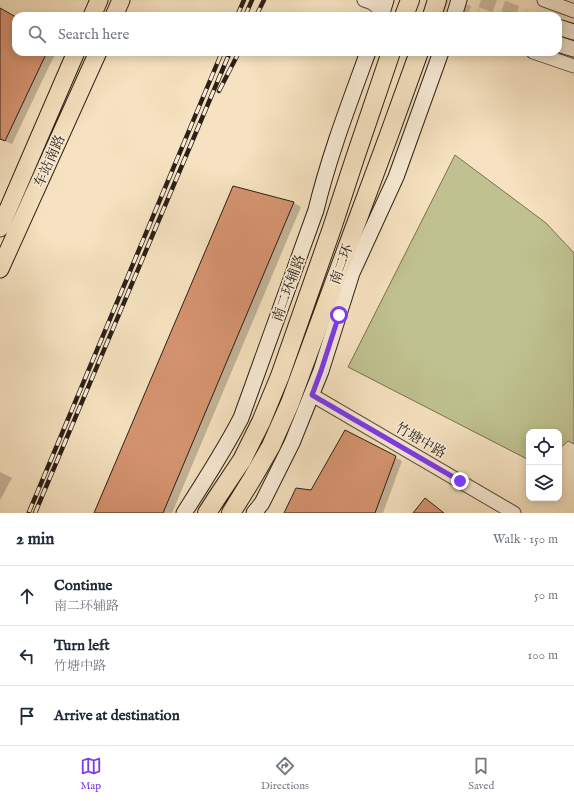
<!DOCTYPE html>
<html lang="en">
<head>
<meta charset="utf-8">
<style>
	:root { --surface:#fff; --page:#f2f2f3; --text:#1f2937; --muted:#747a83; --line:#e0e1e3; --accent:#7c3aed }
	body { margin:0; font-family:"IM FELL English","Noto Serif SC",serif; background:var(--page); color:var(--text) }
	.controls { position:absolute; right:12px; bottom:12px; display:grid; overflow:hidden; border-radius:8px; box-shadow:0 2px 10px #0003 }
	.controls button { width:36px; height:36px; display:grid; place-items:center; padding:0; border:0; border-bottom:1px solid var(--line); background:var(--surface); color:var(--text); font:20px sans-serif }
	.stop { position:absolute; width:12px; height:12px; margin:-9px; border:3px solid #7c3aed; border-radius:50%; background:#fff }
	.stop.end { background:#7c3aed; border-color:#fff; box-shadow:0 1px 4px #0008 }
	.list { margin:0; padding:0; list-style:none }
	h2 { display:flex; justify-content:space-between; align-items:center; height:52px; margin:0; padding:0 16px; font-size:17px }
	h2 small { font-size:13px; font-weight:400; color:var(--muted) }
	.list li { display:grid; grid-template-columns:26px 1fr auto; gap:12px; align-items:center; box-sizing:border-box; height:60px; padding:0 16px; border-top:1px solid var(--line) }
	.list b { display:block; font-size:15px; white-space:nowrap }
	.list p { margin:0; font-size:13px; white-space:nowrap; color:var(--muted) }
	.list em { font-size:13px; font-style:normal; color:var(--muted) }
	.icon { flex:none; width:22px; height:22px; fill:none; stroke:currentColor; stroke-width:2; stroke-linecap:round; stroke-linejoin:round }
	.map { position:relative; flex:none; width:574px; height:513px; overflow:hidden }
	.search { position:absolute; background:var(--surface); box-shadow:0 2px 10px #0003; left:12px; right:12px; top:12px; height:44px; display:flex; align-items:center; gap:10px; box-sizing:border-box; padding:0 14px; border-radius:12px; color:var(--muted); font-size:15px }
	.sheet { height:232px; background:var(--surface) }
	nav { display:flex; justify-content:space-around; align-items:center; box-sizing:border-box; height:56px; border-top:1px solid var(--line); background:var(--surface); font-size:11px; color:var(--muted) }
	nav a { display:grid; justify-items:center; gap:2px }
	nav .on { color:var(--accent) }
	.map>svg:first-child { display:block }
	.green { fill:#bfc290; stroke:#767154 }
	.shadow { fill:#0003 }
	.building { fill:#d69471; stroke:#2c2017 }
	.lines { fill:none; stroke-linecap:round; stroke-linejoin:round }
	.secondary-tunnel { stroke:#cebb9e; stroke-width:15; stroke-dasharray:15 8; stroke-linecap:butt }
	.tertiary-casing { stroke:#5e5041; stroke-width:15 }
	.secondary-casing { stroke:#2c2017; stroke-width:17 }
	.primary-casing { stroke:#2c2017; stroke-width:19 }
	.trunk-casing { stroke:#2c2017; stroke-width:20 }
	.tertiary { stroke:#f9ecd6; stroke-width:13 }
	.secondary { stroke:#f9ecd6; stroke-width:15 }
	.primary { stroke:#f6e2c0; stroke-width:17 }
	.trunk { stroke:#f6e2c0; stroke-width:18 }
	.rail-casing { stroke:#2c2017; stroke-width:4.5 }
	.rail { stroke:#f9ecd6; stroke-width:3; stroke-dasharray:9; stroke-linecap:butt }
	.route { stroke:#7c3aed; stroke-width:5 }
	.labels { text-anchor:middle; stroke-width:3.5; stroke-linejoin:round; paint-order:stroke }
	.street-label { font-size:14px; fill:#2c2017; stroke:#f9ecd6 }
</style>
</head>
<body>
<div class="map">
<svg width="574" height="513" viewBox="0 0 574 513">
	<rect width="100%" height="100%" fill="#f6e2c0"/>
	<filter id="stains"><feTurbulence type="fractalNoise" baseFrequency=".005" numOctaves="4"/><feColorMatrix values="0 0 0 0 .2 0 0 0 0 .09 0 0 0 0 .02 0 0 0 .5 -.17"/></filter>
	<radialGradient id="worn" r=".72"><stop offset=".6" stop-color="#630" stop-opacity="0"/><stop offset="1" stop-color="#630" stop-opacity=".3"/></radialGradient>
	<!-- green -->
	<path class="green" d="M455,155L546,223L574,253V444L568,441L559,449V432H529V460L348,367Z"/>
	<!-- shadow -->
	<path class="shadow" d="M0,9L16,18V52H56L12,144L0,139Z
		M234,187L294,203L301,207L172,513H95Z
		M395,457L402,461L383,513H285L312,491Z
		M0,472L12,478L0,500Z"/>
	<!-- building -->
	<path class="building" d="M0,8L16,17V52H47L5,141L0,139Z
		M233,186L294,202L163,513H94Z
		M345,430L396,456L375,513H284L296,488L311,490Z
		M425,498L444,513H413Z"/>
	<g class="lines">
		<!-- secondary-tunnel -->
		<path class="secondary-tunnel" d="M433,0L477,16
			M481,0L525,16"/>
		<!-- tertiary casing -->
		<g class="tertiary-casing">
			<path id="tertiary" d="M364,0C374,3 377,5 381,15
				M544,0L574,11
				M533,52L574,66
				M312,395L514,513"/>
		</g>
		<!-- secondary casing -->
		<g class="secondary-casing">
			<path id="secondary" d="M381,16L386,0
				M454,16L459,0
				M558,27L574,32
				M558,44L574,49
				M184,513C204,482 224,451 241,418L316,210C329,156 349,104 368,52
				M254,513L262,503L292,443L321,371L352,273L396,177L441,52"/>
		</g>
		<!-- primary casing -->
		<g class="primary-casing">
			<path id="primary" d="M92,16L99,0
				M114,16L121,0
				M0,228L76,52
				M0,269L98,52"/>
		</g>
		<!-- trunk casing -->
		<g class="trunk-casing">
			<path id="trunk" d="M404,16L410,0
				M432,16L437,0
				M207,513L216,499L242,460L261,422L280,376L332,228L355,158L391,52
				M231,513L252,479L271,446L290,403L347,248L389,135L419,52"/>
		</g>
		<!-- tertiary -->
		<use href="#tertiary" class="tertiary"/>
		<!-- secondary -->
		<use href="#secondary" class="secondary"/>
		<!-- primary -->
		<use href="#primary" class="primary"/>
		<!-- trunk -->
		<use href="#trunk" class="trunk"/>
		<!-- rail casing -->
		<g class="rail-casing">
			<path id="rail" d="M237,16L244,0
				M245,16L252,0
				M256,16L264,0
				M219,91L239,52
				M29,512L222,52
				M35,513L230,52"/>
		</g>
		<!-- rail -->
		<use href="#rail" class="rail"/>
	</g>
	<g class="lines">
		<!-- route -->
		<path class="route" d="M339,315L321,371L312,395L460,481"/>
	</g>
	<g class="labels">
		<!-- street labels -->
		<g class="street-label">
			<text transform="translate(49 161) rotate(-66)" y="5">车站南路</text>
			<text transform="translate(341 264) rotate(-70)" y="5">南二环</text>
			<text transform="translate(288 288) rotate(-70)" y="5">南二环辅路</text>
			<text transform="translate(421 440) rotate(30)" y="5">竹塘中路</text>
		</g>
	</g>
	<rect width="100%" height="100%" filter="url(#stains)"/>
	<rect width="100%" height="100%" fill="url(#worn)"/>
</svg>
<div class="controls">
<button><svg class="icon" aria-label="locate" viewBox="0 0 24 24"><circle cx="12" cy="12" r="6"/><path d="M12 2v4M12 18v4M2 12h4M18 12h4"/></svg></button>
<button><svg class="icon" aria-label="layers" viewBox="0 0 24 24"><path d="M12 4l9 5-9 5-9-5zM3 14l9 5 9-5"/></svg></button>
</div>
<div class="stop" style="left:339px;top:315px"></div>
<div class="stop end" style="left:460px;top:481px"></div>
<div class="search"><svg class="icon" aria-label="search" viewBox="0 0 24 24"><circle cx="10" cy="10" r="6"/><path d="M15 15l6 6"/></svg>Search here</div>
</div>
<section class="sheet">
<h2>2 min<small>Walk · 150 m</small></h2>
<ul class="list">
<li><svg class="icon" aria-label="ahead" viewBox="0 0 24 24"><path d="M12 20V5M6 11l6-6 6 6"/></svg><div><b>Continue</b><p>南二环辅路</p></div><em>50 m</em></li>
<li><svg class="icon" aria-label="left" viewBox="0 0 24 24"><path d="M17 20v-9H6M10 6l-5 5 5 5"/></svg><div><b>Turn left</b><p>竹塘中路</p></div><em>100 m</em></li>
<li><svg class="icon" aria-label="arrive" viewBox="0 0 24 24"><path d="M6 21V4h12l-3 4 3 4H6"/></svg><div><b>Arrive at destination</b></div></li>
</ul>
</section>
<nav>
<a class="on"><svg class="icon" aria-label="map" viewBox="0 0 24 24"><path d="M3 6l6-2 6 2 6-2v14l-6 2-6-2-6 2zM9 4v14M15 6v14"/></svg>Map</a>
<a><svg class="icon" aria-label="directions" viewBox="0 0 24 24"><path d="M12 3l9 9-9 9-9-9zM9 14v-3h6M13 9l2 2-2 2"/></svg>Directions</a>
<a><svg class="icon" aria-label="saved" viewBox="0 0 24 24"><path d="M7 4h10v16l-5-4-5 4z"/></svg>Saved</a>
</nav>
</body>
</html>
